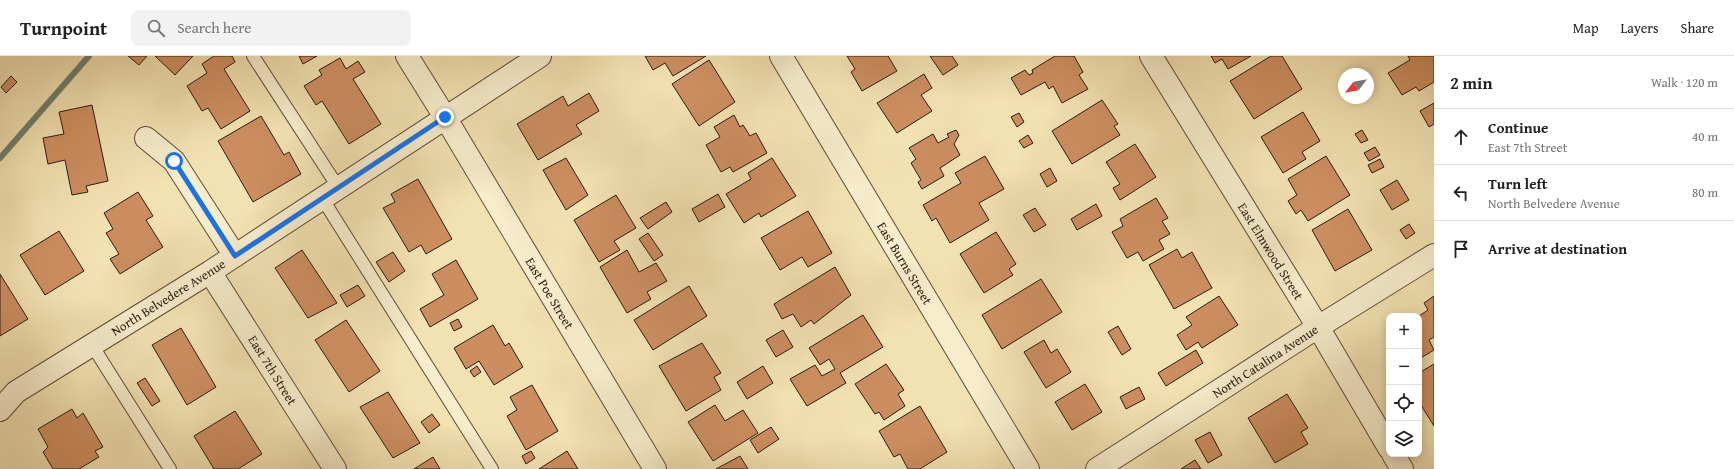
<!DOCTYPE html>
<html lang="en">
<head>
<meta charset="utf-8">
<style>
	:root { --surface:#fff; --page:#f2f2f2; --text:#202124; --muted:#757577; --line:#e0e0e0 }
	body { margin:0; font-family:"Gentium Book Plus",serif; background:var(--page); color:var(--text) }
	.controls { position:absolute; right:12px; bottom:12px; display:grid; overflow:hidden; border-radius:8px; box-shadow:0 2px 10px #0003 }
	.controls button { width:36px; height:36px; display:grid; place-items:center; padding:0; border:0; border-bottom:1px solid var(--line); background:var(--surface); color:var(--text); font:20px sans-serif }
	.compass { position:absolute; left:1338px; top:12px; width:36px; height:36px; border-radius:50%; background:var(--surface); box-shadow:0 2px 10px #0003; rotate:239deg }
	.stop { position:absolute; width:12px; height:12px; margin:-9px; border:3px solid #1a73e8; border-radius:50%; background:#fff }
	.stop.end { background:#1a73e8; border-color:#fff; box-shadow:0 1px 4px #0008 }
	.list { margin:0; padding:0; list-style:none }
	h2 { display:flex; justify-content:space-between; align-items:center; height:52px; margin:0; padding:0 16px; font-size:17px }
	h2 small { font-size:13px; font-weight:400; color:var(--muted) }
	.list li { display:grid; grid-template-columns:26px 1fr auto; gap:12px; align-items:center; box-sizing:border-box; height:56px; padding:0 16px; border-top:1px solid var(--line) }
	.list b { display:block; font-size:15px; white-space:nowrap }
	.list p { margin:0; font-size:13px; white-space:nowrap; color:var(--muted) }
	.list em { font-size:13px; font-style:normal; color:var(--muted) }
	.icon { flex:none; width:22px; height:22px; fill:none; stroke:currentColor; stroke-width:2; stroke-linecap:round; stroke-linejoin:round }
	.map { position:relative; flex:none; width:1434px; height:413px; overflow:hidden }
	header { display:flex; align-items:center; gap:24px; box-sizing:border-box; height:56px; padding:0 20px; background:var(--surface); border-bottom:1px solid var(--line) }
	header strong { font-size:19px }
	nav { display:flex; gap:22px; margin-inline-start:auto; font-size:14px }
	.search { width:280px; height:36px; background:var(--page); display:flex; align-items:center; gap:10px; box-sizing:border-box; padding:0 14px; border-radius:8px; color:var(--muted); font-size:15px }
	main { display:flex }
	aside { flex:1; background:var(--surface) }
	.map>svg:first-child { display:block }
	.lines { fill:none; stroke-linecap:round; stroke-linejoin:round }
	.stream { stroke:#6f7d6e; stroke-width:6 }
	.building { fill:#cc8e61; stroke:#2c1b11 }
	.lane-casing { stroke:#5e4c39; stroke-width:14 }
	.street-casing { stroke:#5e4c39; stroke-width:24 }
	.lane { stroke:#f7eccc; stroke-width:12 }
	.street { stroke:#f7eccc; stroke-width:22 }
	.route { stroke:#1a73e8; stroke-width:5 }
	.labels { text-anchor:middle; stroke-width:3.5; stroke-linejoin:round; paint-order:stroke }
	.street-label { font-size:13px; fill:#2c1b11; stroke:#f7eccc }
</style>
</head>
<body>
<header>
<strong>Turnpoint</strong>
<div class="search"><svg class="icon" aria-label="search" viewBox="0 0 24 24"><circle cx="10" cy="10" r="6"/><path d="M15 15l6 6"/></svg>Search here</div>
<nav><a>Map</a><a>Layers</a><a>Share</a></nav>
</header>
<main>
<div class="map">
<svg width="1434" height="413" viewBox="0 0 1434 413">
	<rect width="100%" height="100%" fill="#f2e1b1"/>
	<filter id="stains"><feTurbulence type="fractalNoise" baseFrequency=".005" numOctaves="4"/><feColorMatrix values="0 0 0 0 .2 0 0 0 0 .09 0 0 0 0 .02 0 0 0 .5 -.17"/></filter>
	<radialGradient id="worn" r=".72"><stop offset=".6" stop-color="#630" stop-opacity="0"/><stop offset="1" stop-color="#630" stop-opacity=".3"/></radialGradient>
	<g class="lines">
		<!-- stream -->
		<path class="stream" d="M0,102L89,0"/>
	</g>
	<!-- building -->
	<path class="building" d="M128,0H147L139,9Z
		M155,0H193L175,19Z
		M214,0H232L235,6L224,13L250,55L221,73L208,52L202,55L187,30L207,17L202,8Z
		M299,0H317L303,8Z
		M645,0H706L673,20L665,7L653,14Z
		M847,0H888L897,15L862,35L851,16L855,13Z
		M930,0H952L958,9L943,19Z
		M1055,0H1074L1083,16L1079,19L1088,33L1062,47L1053,30L1049,33L1045,26L1021,39L1011,22L1025,14L1029,19L1033,17L1032,14Z
		M1211,0H1251L1228,13L1222,3L1215,7Z
		M1271,0H1282L1302,33L1254,63L1230,25Z
		M1408,0H1434V26L1419,35L1416,31L1402,39L1388,17L1410,4Z
		M340,2L346,13L358,5L365,16L353,23L381,68L349,88L322,45L316,49L304,30L322,19L319,14Z
		M709,4L735,46L699,70L672,28Z
		M924,18L932,32L921,39L932,55L897,77L877,47Z
		M11,20L17,26L6,37L1,31Z
		M589,37L599,55L576,69L582,78L538,104L517,68L563,40L568,50Z
		M1102,44L1118,68L1114,70L1120,79L1072,108L1052,75Z
		M1434,47V68L1429,71L1420,55Z
		M92,49L108,125L86,130L88,136L72,139L65,104L48,108L43,82L64,78L59,56Z
		M1303,56L1320,85L1302,96L1306,103L1283,117L1261,81Z
		M1019,57L1024,66L1017,71L1011,61Z
		M734,59L740,71L743,69L750,80L756,77L767,97L733,116L730,111L721,116L706,89L720,81L714,71Z
		M261,60L284,99L289,96L301,118L253,146L218,85Z
		M956,74L959,79L954,88L960,99L940,112L944,120L922,133L918,126L921,124L911,107L916,103L909,92L933,78L938,87L949,81L947,78Z
		M1362,74L1368,84L1361,87L1355,78Z
		M1028,79L1033,87L1024,92L1019,85Z
		M1135,88L1156,121L1120,144L1113,132L1120,128L1106,106Z
		M1375,91L1380,99L1369,105L1364,97Z
		M985,100L1004,133L979,147L989,164L950,187L936,162L932,165L923,149L961,127L955,117Z
		M1326,100L1350,139L1308,165L1301,154L1296,158L1288,145L1297,139L1288,123Z
		M566,102L588,139L566,154L543,114Z
		M772,102L796,140L761,161L759,157L744,167L726,138L751,123L748,117Z
		M1380,103L1384,111L1372,117L1368,109Z
		M1050,112L1057,125L1047,131L1040,118Z
		M418,123L452,183L426,198L421,189L409,196L383,152L395,146L391,138Z
		M1397,124L1409,144L1392,154L1380,134Z
		M138,136L153,160L146,164L163,191L120,218L110,203L119,198L106,177L113,173L104,157Z
		M718,138L725,151L699,166L692,153Z
		M616,139L636,172L614,185L620,194L599,206L574,164Z
		M1156,142L1168,162L1162,165L1170,178L1159,184L1164,193L1143,205L1138,196L1127,202L1112,176L1123,170L1120,163Z
		M666,146L672,156L648,173L640,162Z
		M1096,148L1102,160L1077,174L1071,163Z
		M1035,152L1046,169L1034,176L1023,159Z
		M1348,153L1372,194L1335,215L1312,174Z
		M808,155L832,197L808,211L802,201L780,214L761,182Z
		M1409,168L1415,177L1406,183L1400,174Z
		M59,175L84,215L45,239L20,199Z
		M996,176L1016,208L1009,213L1013,219L984,237L960,198Z
		M648,177L663,199L654,205L639,183Z
		M1177,193L1182,202L1192,196L1212,232L1174,253L1149,209Z
		M302,194L337,247L308,262L275,212Z
		M627,194L639,216L656,207L667,225L647,236L651,243L627,257L600,211Z
		M393,196L405,215L389,226L376,206Z
		M456,204L478,243L430,271L420,253L444,239L432,218Z
		M835,211L851,239L814,268L811,264L801,271L793,258L782,263L774,248Z
		M0,218L28,263L0,280Z
		M1041,223L1062,256L1002,293L982,259Z
		M358,229L365,240L347,251L340,239Z
		M689,230L707,260L653,294L634,264Z
		M1219,240L1238,269L1202,292L1198,286L1186,294L1177,279L1192,269L1186,261Z
		M1434,240V281L1429,284L1434,294L1419,303V260L1428,254L1424,247Z
		M863,259L883,291L840,317L846,327L807,350L790,323L815,309L822,320L835,313L829,303L820,309L809,292Z
		M458,263L462,271L454,275L450,267Z
		M346,264L380,315L349,336L315,284Z
		M493,269L505,290L509,287L523,311L494,329L479,305L466,313L454,292Z
		M1118,270L1131,293L1122,299L1108,276Z
		M181,272L216,331L187,349L152,289Z
		M783,274L793,291L776,301L766,284Z
		M1044,284L1051,297L1057,293L1071,316L1046,332L1024,296Z
		M702,287L721,317L714,321L721,334L686,355L659,310Z
		M1196,294L1203,307L1166,330L1158,317Z
		M886,308L904,334L898,338L905,350L884,364L879,356L875,358L855,328Z
		M1434,308V370L1419,346V317Z
		M477,310L481,316L474,321L470,315Z
		M763,310L773,327L747,343L737,326Z
		M145,322L160,345L152,350L137,327Z
		M1085,328L1102,356L1072,374L1055,346Z
		M532,329L558,375L526,394L507,360L517,354L510,341Z
		M1139,331L1145,343L1126,353L1120,341Z
		M388,336L420,387L393,402L360,351Z
		M1287,338L1308,372L1301,376L1308,388L1275,407L1248,362Z
		M715,349L725,365L743,354L758,377L713,405L688,366Z
		M920,350L947,396L920,413H908L900,398L894,401L879,375Z
		M72,353L77,362L83,357L103,391L95,395L99,401L79,413H53L43,396L48,391L38,373Z
		M235,355L262,398L238,413H214L194,380Z
		M432,358L440,369L429,377L421,366Z
		M771,371L779,383L758,397L750,384Z
		M1210,376L1222,399L1208,407L1195,384Z
		M531,395L535,402L526,408L522,400Z
		M567,395L578,413H539Z
		M740,400L748,413H716Z
		M433,401L440,413H414Z
		M1195,404L1201,413H1181Z"/>
	<g class="lines">
		<!-- lane casing -->
		<g class="lane-casing">
			<path id="lane" d="M253,0L338,131
				M322,142L492,413
				M92,289L170,413"/>
		</g>
		<!-- street casing -->
		<g class="street-casing">
			<path id="street" d="M407,0L445,61L655,413
				M781,0L1028,413
				M1151,0L1318,271L1389,392
				M146,82L174,105L235,200
				M210,216L335,413
				M0,354L16,336L210,216L540,0
				M1393,398L1402,413
				M1097,413L1318,271L1434,199"/>
		</g>
		<!-- lane -->
		<use href="#lane" class="lane"/>
		<!-- street -->
		<use href="#street" class="street"/>
	</g>
	<g class="lines">
		<!-- route -->
		<path class="route" d="M174,105L235,200L445,61"/>
	</g>
	<g class="labels">
		<!-- street labels -->
		<g class="street-label">
			<text transform="translate(1271 195) rotate(58)" y="5">East Elmwood Street</text>
			<text transform="translate(905 207) rotate(59)" y="5">East Burns Street</text>
			<text transform="translate(550 237) rotate(59)" y="5">East Poe Street</text>
			<text transform="translate(168 241) rotate(-32)" y="5">North Belvedere Avenue</text>
			<text transform="translate(1265 305) rotate(-33)" y="5">North Catalina Avenue</text>
			<text transform="translate(273 314) rotate(58)" y="5">East 7th Street</text>
		</g>
	</g>
	<rect width="100%" height="100%" filter="url(#stains)"/>
	<rect width="100%" height="100%" fill="url(#worn)"/>
</svg>
<div class="controls">
<button>+</button>
<button>−</button>
<button><svg class="icon" aria-label="locate" viewBox="0 0 24 24"><circle cx="12" cy="12" r="6"/><path d="M12 2v4M12 18v4M2 12h4M18 12h4"/></svg></button>
<button><svg class="icon" aria-label="layers" viewBox="0 0 24 24"><path d="M12 4l9 5-9 5-9-5zM3 14l9 5 9-5"/></svg></button>
</div>
<svg class="compass" viewBox="-18 -18 36 36"><path d="M0-13l5 13h-10z" fill="#e53935"/><path d="M0 13l5-13h-10z" fill="#757577"/></svg>
<div class="stop" style="left:174px;top:105px"></div>
<div class="stop end" style="left:445px;top:61px"></div>
</div>
<aside>
<h2>2 min<small>Walk · 120 m</small></h2>
<ul class="list">
<li><svg class="icon" aria-label="ahead" viewBox="0 0 24 24"><path d="M12 20V5M6 11l6-6 6 6"/></svg><div><b>Continue</b><p>East 7th Street</p></div><em>40 m</em></li>
<li><svg class="icon" aria-label="left" viewBox="0 0 24 24"><path d="M17 20v-9H6M10 6l-5 5 5 5"/></svg><div><b>Turn left</b><p>North Belvedere Avenue</p></div><em>80 m</em></li>
<li><svg class="icon" aria-label="arrive" viewBox="0 0 24 24"><path d="M6 21V4h12l-3 4 3 4H6"/></svg><div><b>Arrive at destination</b></div></li>
</ul>
</aside>
</main>
</body>
</html>
